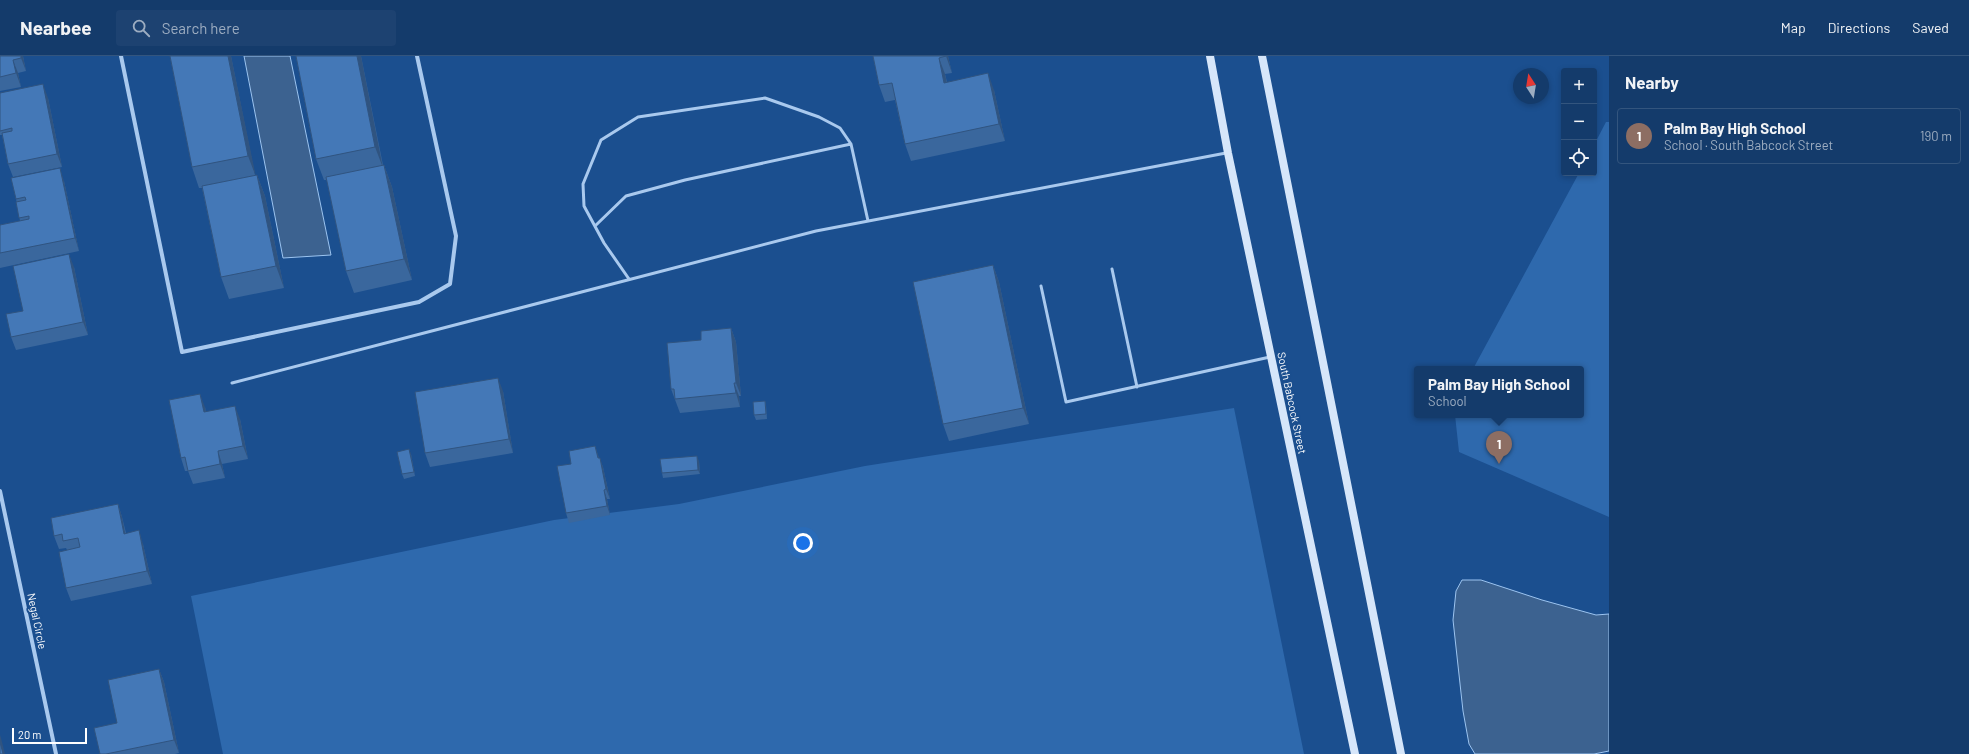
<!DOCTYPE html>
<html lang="en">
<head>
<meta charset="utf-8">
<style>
	:root { --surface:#143b6b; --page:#1d4271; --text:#f1f3f6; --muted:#9dadc1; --line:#33557e; --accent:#ffd166 }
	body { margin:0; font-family:Barlow,sans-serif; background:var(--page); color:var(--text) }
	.controls { position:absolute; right:12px; top:12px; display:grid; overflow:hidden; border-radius:4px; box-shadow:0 2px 6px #0003 }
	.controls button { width:36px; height:36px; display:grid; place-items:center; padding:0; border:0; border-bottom:1px solid var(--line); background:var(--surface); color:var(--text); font:20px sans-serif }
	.compass { position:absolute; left:1513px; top:12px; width:36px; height:36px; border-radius:50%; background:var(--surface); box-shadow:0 2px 6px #0003; rotate:348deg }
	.scale { position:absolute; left:12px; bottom:10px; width:75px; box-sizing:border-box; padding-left:4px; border:2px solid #fff; border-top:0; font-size:11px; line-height:14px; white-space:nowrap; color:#fff; -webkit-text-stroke:3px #1b4f8f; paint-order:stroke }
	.you { position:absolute; left:803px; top:487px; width:14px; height:14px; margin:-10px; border:3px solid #fff; border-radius:50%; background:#1a73e8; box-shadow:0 0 0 6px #1a73e833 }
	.badge { display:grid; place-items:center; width:26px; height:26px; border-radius:50%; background:var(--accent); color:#fff; font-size:13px; font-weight:700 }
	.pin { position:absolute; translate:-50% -33px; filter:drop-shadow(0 1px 2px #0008) }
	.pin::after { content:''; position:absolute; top:21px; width:14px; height:12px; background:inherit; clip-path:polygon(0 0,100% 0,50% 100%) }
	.popup { position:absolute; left:1414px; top:310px; width:170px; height:52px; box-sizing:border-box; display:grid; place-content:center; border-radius:4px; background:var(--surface); filter:drop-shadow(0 1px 3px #0005); font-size:13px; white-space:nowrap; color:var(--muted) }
	.popup b { font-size:15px; color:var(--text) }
	.popup::after { content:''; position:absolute; left:50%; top:100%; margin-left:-8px; border:8px solid transparent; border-top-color:var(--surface) }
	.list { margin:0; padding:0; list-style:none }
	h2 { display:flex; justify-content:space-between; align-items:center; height:52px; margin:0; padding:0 16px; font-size:17px }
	h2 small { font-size:13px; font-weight:400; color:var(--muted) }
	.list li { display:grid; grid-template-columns:26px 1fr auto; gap:12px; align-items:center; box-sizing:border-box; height:56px; margin:0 8px 8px; padding:0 8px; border:1px solid var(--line); border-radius:4px }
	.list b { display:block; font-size:15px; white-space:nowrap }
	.list p { margin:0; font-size:13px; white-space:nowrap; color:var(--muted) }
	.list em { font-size:13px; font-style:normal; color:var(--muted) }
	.icon { flex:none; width:22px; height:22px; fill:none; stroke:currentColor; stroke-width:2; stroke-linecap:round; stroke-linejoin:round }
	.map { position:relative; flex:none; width:1609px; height:698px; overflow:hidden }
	header { display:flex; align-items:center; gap:24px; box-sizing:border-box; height:56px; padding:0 20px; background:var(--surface); border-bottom:1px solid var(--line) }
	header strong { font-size:19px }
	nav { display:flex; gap:22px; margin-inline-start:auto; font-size:14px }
	.search { width:280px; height:36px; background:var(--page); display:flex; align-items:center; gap:10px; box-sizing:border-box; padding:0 14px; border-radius:4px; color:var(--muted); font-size:15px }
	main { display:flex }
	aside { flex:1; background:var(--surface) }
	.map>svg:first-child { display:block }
	.green { fill:#2e69ad }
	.water { fill:#3c6290; stroke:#9cc4f0 }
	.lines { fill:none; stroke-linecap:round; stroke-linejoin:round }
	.lane { stroke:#a9c9ee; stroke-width:3 }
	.street { stroke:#a9c9ee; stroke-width:4 }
	.secondary { stroke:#d6e6fa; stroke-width:8 }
	.wall { fill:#3a679d }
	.shaded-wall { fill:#305480 }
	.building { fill:#4478b7; stroke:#305480 }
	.labels { text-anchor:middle; stroke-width:4; stroke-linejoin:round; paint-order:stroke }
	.street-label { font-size:11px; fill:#fff; stroke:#1b4f8f }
</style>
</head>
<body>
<header>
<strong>Nearbee</strong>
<div class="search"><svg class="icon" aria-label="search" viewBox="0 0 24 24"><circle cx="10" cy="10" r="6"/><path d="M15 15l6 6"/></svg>Search here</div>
<nav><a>Map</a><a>Directions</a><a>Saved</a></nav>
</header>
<main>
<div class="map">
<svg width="1609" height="698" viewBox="0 0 1609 698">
	<rect width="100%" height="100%" fill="#1b4f8f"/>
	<!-- green -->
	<path class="green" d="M1606,66H1609V461L1459,396L1455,359H1581V313H1473L1579,117H1594V89Z
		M1234,352L1304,698H223L191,540L554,464L679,448L865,410Z"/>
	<!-- water -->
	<path class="water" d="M244,0H290L331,199L283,202Z
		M1462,524H1481L1542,544L1596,559L1609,558V695L1594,698H1475L1469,688L1463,655L1453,564L1456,535Z"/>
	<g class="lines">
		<!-- lane -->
		<path class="lane" d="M595,170L626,140L685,124L851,88
			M1112,213L1137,331
			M629,223L604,187L584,150L583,128L601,84L638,61L765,42L819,61L840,72L851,88L868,165
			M1041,230L1066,346L1270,301
			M232,327L816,175L1226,97"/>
		<!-- street -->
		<path class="street" d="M121,0L182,296L419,246L450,228L456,180L417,0
			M0,435L56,698"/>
		<!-- secondary -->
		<path class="secondary" d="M1210,0L1228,97L1355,698
			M1262,0L1401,698"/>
	</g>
	<!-- wall -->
	<path class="wall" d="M0,0H23L26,15L18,17L21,31L0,35Z
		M170,0H231L255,119H257L265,140L284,232L229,243L221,221L202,132H199L192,111Z
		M296,0H361L383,109H384L392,131L412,224L354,237L346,215L327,124H324L316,103Z
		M873,0H948L952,17L945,18L947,26L994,34L1005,85L911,105L905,88L895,44L885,46L879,29Z
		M0,37L48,42L62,111L13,121L8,108L2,79H0Z
		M64,125L79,195L0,212V169L20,165L16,143Z
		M993,209L999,226L1029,368L949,385L943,368Z
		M74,211L88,279L16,294L11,281L23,255Z
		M731,272L736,286L741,340H739L740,351L680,357L671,333L701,284Z
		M503,335L513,397L430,411L425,397Z
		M765,345L766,349L767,363L756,364L754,359Z
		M205,351L206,356L240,363L248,403L222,408L225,422L193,428L188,415H185L181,402Z
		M595,390L599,402L603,411L610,443H607L610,459L569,467L566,457L571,408Z
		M411,398L415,420L404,423L402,418Z
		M699,405L700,418L663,422L662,417Z
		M118,448L122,461L126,477L143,488L152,528L71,545L66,532L67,494L66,492L59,493L54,480Z
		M159,613L164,626L179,697L175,698H100L117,667Z"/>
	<!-- shaded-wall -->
	<path class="shaded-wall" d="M21,0H23L26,15L21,2Z
		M228,0H231L256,121L248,100Z
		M357,0H361L383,112L375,91Z
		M946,0H948L952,17Z
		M939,2L945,18L950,43L944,27Z
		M13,4L18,17L21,31L16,17Z
		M988,17L994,34L1005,85L999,68Z
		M43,28L48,42L62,111L57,98Z
		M384,109L392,131L412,224L404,203Z
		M60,112L64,125L79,195L75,182Z
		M257,119L265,140L284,232L276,210Z
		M69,198L74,211L88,279L83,266Z
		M993,209L999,226L1029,368L1023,352Z
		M731,272L736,286L741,340L736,327Z
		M498,322L503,335L513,397L509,383Z
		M734,327L739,340L740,351L736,337Z
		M200,338L205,351L209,369L204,356Z
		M235,350L240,363L248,403L243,390Z
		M595,390L598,399L601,411L598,402Z
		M409,393L411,398L415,420L414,416Z
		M218,395L222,408L225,422L220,408Z
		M697,400L699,405L700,418L698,414Z
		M600,402L603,411L610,443L606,433Z
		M604,434L607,443L610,459L607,450Z
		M118,448L122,461L128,491L124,478Z
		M139,474L143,488L152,528L147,515Z
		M159,613L164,626L179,697L174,684Z
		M0,679L1,682L5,698H3L0,686Z"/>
	<!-- building -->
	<path class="building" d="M0,0H21V2L13,4L16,17L0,21Z
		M170,0H228L248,100L192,111Z
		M296,0H357L375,91L316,103Z
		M873,0H946L939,2L944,27L988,17L999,68L905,88L892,27L879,29Z
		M43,28L57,98L8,108L2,77L12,75V72L0,75V37Z
		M384,109L404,203L346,215L326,121Z
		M60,112L75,182L0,197V169L29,163V160L19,162L16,146L26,144L25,141L16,143L11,122Z
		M257,119L276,210L221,221L202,130Z
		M69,198L83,266L11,281L6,258L23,255L13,210Z
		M993,209L1023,352L943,368L913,226Z
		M731,272L736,327H734L736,337L675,343L674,333H671L667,287L701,284V275Z
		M498,322L509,383L425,397L415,336Z
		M200,338L204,356L235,350L243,390L218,395L220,408L188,415L185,401L181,402L169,344Z
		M765,345L766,358L754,359L753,346Z
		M595,390L598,402H600L606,433L604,434L607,450L566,457L557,410L571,408L569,395Z
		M409,393L414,416L402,418L397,396Z
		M697,400L698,414L662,417L660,403Z
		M118,448L124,478L139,474L147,515L66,532L59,496L80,491L78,482L63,485L62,478L54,480L51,462Z
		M159,613L174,684L106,698H100L94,672L117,667L108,624Z
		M0,686L3,698H0Z"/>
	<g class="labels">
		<!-- street labels -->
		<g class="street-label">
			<text transform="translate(1292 347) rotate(78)" y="4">South Babcock Street</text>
			<text transform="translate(37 565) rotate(78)" y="4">Negal Circle</text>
		</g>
	</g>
</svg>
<div class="controls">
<button>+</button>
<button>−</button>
<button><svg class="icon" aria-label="locate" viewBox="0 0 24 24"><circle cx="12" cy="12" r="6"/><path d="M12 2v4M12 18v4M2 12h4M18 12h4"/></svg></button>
</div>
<svg class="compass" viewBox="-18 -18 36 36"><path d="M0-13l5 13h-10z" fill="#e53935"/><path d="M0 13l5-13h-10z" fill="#9dadc1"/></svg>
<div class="scale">20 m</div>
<div class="you"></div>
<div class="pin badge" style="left:1499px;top:408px;background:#8d6e63">1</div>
<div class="popup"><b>Palm Bay High School</b>School</div>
</div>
<aside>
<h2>Nearby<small></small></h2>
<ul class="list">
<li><span class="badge" style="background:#8d6e63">1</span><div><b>Palm Bay High School</b><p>School · South Babcock Street</p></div><em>190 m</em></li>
</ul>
</aside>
</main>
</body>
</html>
